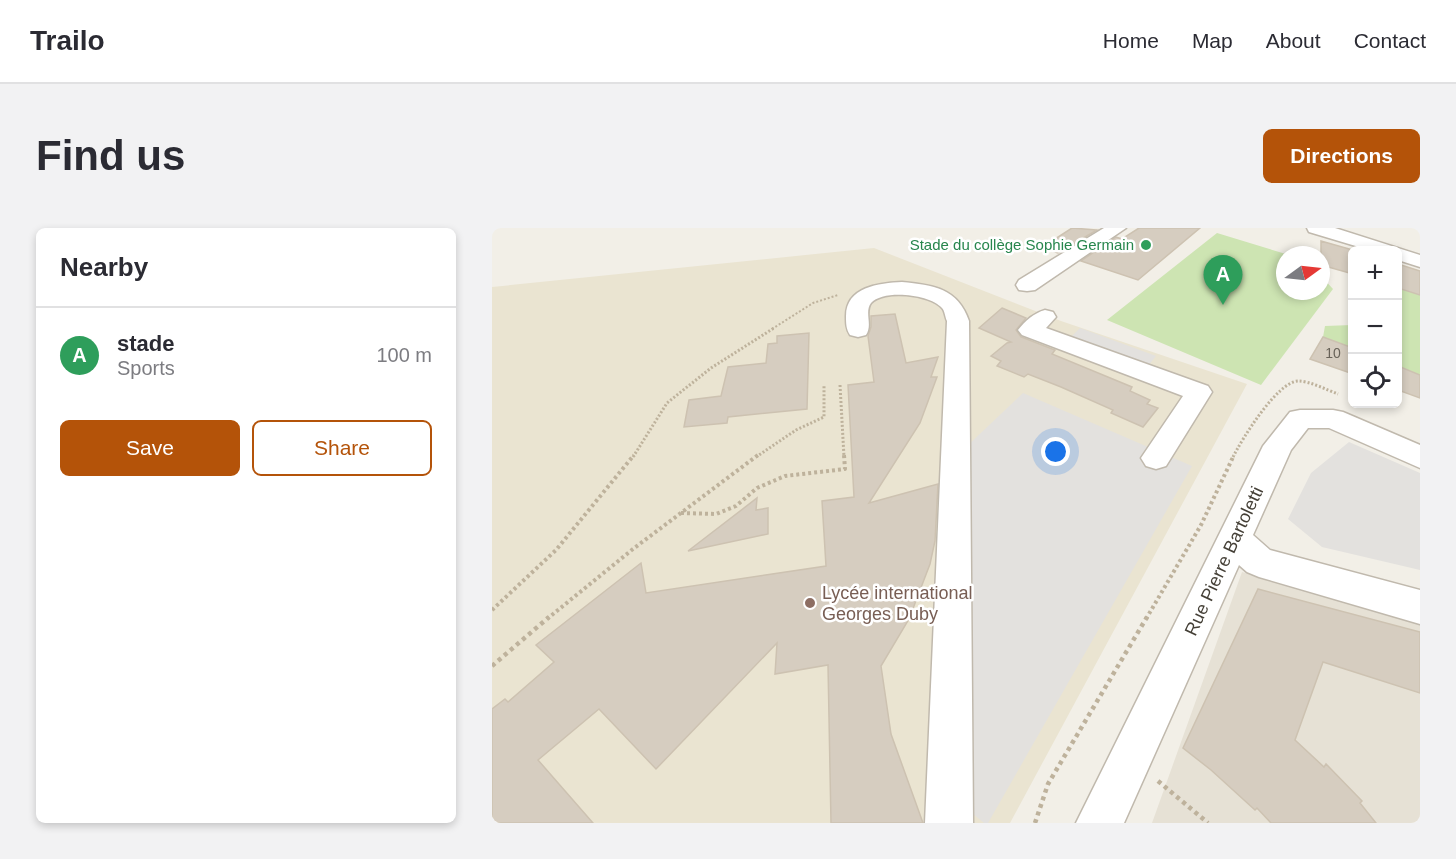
<!DOCTYPE html>
<html lang="en">
<head>
<meta charset="utf-8">
<style>
	:root { --surface:#fff; --page:#f2f2f3; --text:#2b2b33; --muted:#7c7c81; --line:#e1e1e2; --accent:#b45309 }
	body { margin:0; font-family:Arial,sans-serif; background:var(--page); color:var(--text) }
	.controls { position:absolute; right:18px; top:18px; display:grid; overflow:hidden; border-radius:9px; box-shadow:0 3px 9px #0003 }
	.controls button { width:54px; height:54px; display:grid; place-items:center; padding:0; border:0; border-bottom:2px solid var(--line); background:var(--surface); color:var(--text); font:30px sans-serif }
	.compass { position:absolute; left:784px; top:18px; width:54px; height:54px; border-radius:50%; background:var(--surface); box-shadow:0 3px 9px #0003; rotate:75deg }
	.you { position:absolute; left:564px; top:224px; width:21px; height:21px; margin:-15px; border:4px solid #fff; border-radius:50%; background:#1a73e8; box-shadow:0 0 0 9px #1a73e833 }
	.badge { display:grid; place-items:center; width:39px; height:39px; border-radius:50%; background:var(--accent); color:#fff; font-size:20px; font-weight:700 }
	.pin { position:absolute; translate:-50% -50px; filter:drop-shadow(0 2px 3px #0008) }
	.pin::after { content:''; position:absolute; top:32px; width:21px; height:18px; background:inherit; clip-path:polygon(0 0,100% 0,50% 100%) }
	.list { margin:0; padding:0; list-style:none }
	h2 { display:flex; justify-content:space-between; align-items:center; height:78px; margin:0; padding:0 24px; font-size:26px }
	h2 small { font-size:20px; font-weight:400; color:var(--muted) }
	.list li { display:grid; grid-template-columns:39px 1fr auto; gap:18px; align-items:center; box-sizing:border-box; height:96px; padding:0 24px; border-top:2px solid var(--line) }
	.list b { display:block; font-size:22px; white-space:nowrap }
	.list p { margin:0; font-size:20px; white-space:nowrap; color:var(--muted) }
	.list em { font-size:20px; font-style:normal; color:var(--muted) }
	.actions { display:flex; gap:12px; padding:18px 24px }
	.actions a { flex:1; padding:14px 0; border:2px solid var(--accent); border-radius:9px; text-align:center; font-size:21px; color:var(--accent) }
	.actions .main { background:var(--accent); color:#fff }
	.icon { flex:none; width:33px; height:33px; fill:none; stroke:currentColor; stroke-width:2; stroke-linecap:round; stroke-linejoin:round }
	.map { position:relative; flex:none; width:928px; height:595px; overflow:hidden; border-radius:9px }
	header { display:flex; align-items:center; gap:36px; box-sizing:border-box; height:84px; padding:0 30px; background:var(--surface); border-bottom:2px solid var(--line) }
	header strong { font-size:28px }
	nav { display:flex; gap:33px; margin-inline-start:auto; font-size:21px }
	.intro { display:flex; align-items:center; justify-content:space-between; box-sizing:border-box; height:144px; padding:0 36px }
	h1 { margin:0; font-size:42px }
	.button { padding:15px 27px; border-radius:9px; background:var(--accent); color:#fff; font-size:21px; font-weight:700 }
	main { display:flex; gap:36px; padding:0 36px }
	aside { flex:1; background:var(--surface); border-radius:9px; box-shadow:0 3px 9px #0003 }
	.map>svg:first-child { display:block }
	.residential { fill:#e6e1d5 }
	.education { fill:#eae4d1 }
	.green { fill:#cde4b2 }
	.parking { fill:#e3e1de }
	.building { fill:#d6cdc0; stroke:#cdc2b1; stroke-width:1.5 }
	.lines { fill:none; stroke-linecap:round; stroke-linejoin:round }
	.minor-casing { stroke:#c0b9ad; stroke-width:3 }
	.path-far3 { stroke:#beb29c; stroke-width:2; stroke-dasharray:2 2; stroke-linecap:butt }
	.path-far2 { stroke:#beb29c; stroke-width:3; stroke-dasharray:2 2; stroke-linecap:butt }
	.path-far1 { stroke:#beb29c; stroke-width:4; stroke-dasharray:3 3; stroke-linecap:butt }
	.path { stroke:#beb29c; stroke-width:4.5; stroke-dasharray:4 4; stroke-linecap:butt }
	.minor { fill:#fff; fill-rule:evenodd }
	.leisure-dot { fill:#2e9e5b; stroke:#fff; stroke-width:2 }
	.education-dot { fill:#8d6e63; stroke:#fff; stroke-width:2 }
	.labels { text-anchor:middle; stroke-width:5; stroke-linejoin:round; paint-order:stroke }
	.far-number-label { font-size:14px; fill:#686258 }
	.far-leisure-label { font-size:15px; fill:#27864d; stroke:#fff; text-anchor:end }
	.street-label { font-size:18px; fill:#443f36; stroke:#fff }
	.education-label { font-size:18px; fill:#785e54; stroke:#fff; text-anchor:start }
</style>
</head>
<body>
<header>
<strong>Trailo</strong>
<nav><a>Home</a><a>Map</a><a>About</a><a>Contact</a></nav>
</header>
<div class="intro"><h1>Find us</h1><a class="button">Directions</a></div>
<main>
<aside>
<h2>Nearby<small></small></h2>
<ul class="list">
<li><span class="badge" style="background:#2e9e5b">A</span><div><b>stade</b><p>Sports</p></div><em>100 m</em></li>
</ul>
<div class="actions"><a class="main">Save</a><a>Share</a></div>
</aside>
<div class="map">
<svg width="928" height="595" viewBox="0 0 928 595">
	<rect width="100%" height="100%" fill="#f2efe7"/>
	<!-- residential -->
	<path class="residential" d="M750,344L928,395V595H660Z"/>
	<!-- education -->
	<path class="education" d="M382,20L569,93L755,156L518,595H0V59Z"/>
	<!-- green -->
	<path class="green" d="M725,5L797,27H793V63H829V48L841,61L769,157L615,92Z
		M906,60L928,67V147L906,138Z
		M860,97V120L831,109L833,98Z"/>
	<!-- parking -->
	<path class="parking" d="M588,100L664,128L656,138L579,109Z
		M531,165L700,238L496,595H492L468,575L473,220Z
		M857,214L928,245V342L830,319L796,291L819,245Z"/>
	<!-- building -->
	<path class="building" d="M580,0L605,2L566,25L549,20Z
		M647,0H708L646,52L589,33L624,9L630,11Z
		M829,13L861,22V46L829,37Z
		M906,36L928,43V67L906,60Z
		M510,80L534,90L524,102L529,109L563,122L560,126L640,159L638,163L658,172L655,176L666,180L651,199L619,185L621,182L569,159L536,146L532,149L505,138L509,133L499,128L515,115L519,114L487,100Z
		M403,86L414,135L446,129L439,149H445L428,195L377,275L446,256L443,313L438,336L417,391L389,438L399,506L431,595H339L336,437L283,446L285,415L164,541L107,481L46,532L101,595H0V481L13,471L16,474L62,434L44,417L149,335L154,365L334,338L330,273L362,269L356,157L382,154L376,108L379,99V88Z
		M317,105L315,181L236,189L235,195L192,199L197,172L229,168L236,139L274,135L276,116L285,115V108Z
		M831,109L861,120V146L818,131Z
		M906,138L928,147V170L906,162Z
		M265,270L264,282L276,280V306L196,323Z
		M766,361L928,404V465L831,434L803,512L832,539L834,536L870,573L868,575L884,595H779L765,580L763,582L719,542L691,520Z"/>
	<g class="lines">
		<!-- minor casing -->
		<g class="minor-casing">
			<path id="minor" d="M612,0H634L543,62L535,63L527,62L524,57L527,52Z
				M815,0H843L928,27V39L906,32V22H877L817,4Z
				M410,54C441,57 466,60 477,93L481,595H433L455,93C453,89 453,83 450,80C438,66 391,61 379,75C372,84 381,97 374,107L366,109L358,107C354,101 354,95 354,88C354,59 387,55 410,54Z
				M553,82L561,84L564,89L554,100L716,158L720,164L674,238L664,241L654,238L649,230L691,168L530,107L526,102C533,93 542,85 553,82Z
				M808,182H841L851,184L928,217V240L837,200H816L799,222L761,307L778,322L928,362V396L767,349L755,344L747,337L632,595H584L771,218L798,184Z"/>
		</g>
		<!-- path-far3 -->
		<path class="path-far3" d="M280,101L321,75L346,67"/>
		<!-- path-far2 -->
		<path class="path-far2" d="M348,157L352,229
			M141,229L175,175L219,140L282,100
			M264,229L304,202L332,189V158
			M741,229C750,211 785,154 806,153C818,153 835,162 846,166"/>
		<!-- path-far1 -->
		<path class="path-far1" d="M189,285L224,286L244,278L265,260L293,248L353,241L352,227
			M0,382L64,322L142,227
			M55,391L141,321L266,227
			M654,391L709,297L742,227"/>
		<!-- path -->
		<path class="path" d="M0,438L57,389
			M666,553L716,595
			M543,595L556,556L655,389"/>
		<!-- minor -->
		<use href="#minor" class="minor"/>
	</g>
	<!-- markers -->
	<circle class="leisure-dot" cx="654" cy="17" r="6"/>
	<circle class="education-dot" cx="318" cy="375" r="6"/>
	<g class="labels">
		<!-- far-number labels -->
		<g class="far-number-label">
			<text x="841" y="130">10</text>
		</g>
		<!-- far-leisure labels -->
		<g class="far-leisure-label">
			<text x="642" y="22">Stade du collège Sophie Germain</text>
		</g>
		<!-- street labels -->
		<g class="street-label">
			<text transform="translate(732 333) rotate(-65)" y="6">Rue Pierre Bartoletti</text>
		</g>
		<!-- education labels -->
		<g class="education-label">
			<text x="330" y="371">Lycée international<tspan x="330" dy="21">Georges Duby</tspan></text>
		</g>
	</g>
</svg>
<div class="controls">
<button>+</button>
<button>−</button>
<button><svg class="icon" aria-label="locate" viewBox="0 0 24 24"><circle cx="12" cy="12" r="6"/><path d="M12 2v4M12 18v4M2 12h4M18 12h4"/></svg></button>
</div>
<svg class="compass" viewBox="-18 -18 36 36"><path d="M0-13l5 13h-10z" fill="#e53935"/><path d="M0 13l5-13h-10z" fill="#7c7c81"/></svg>
<div class="you"></div>
<div class="pin badge" style="left:731px;top:77px;background:#2e9e5b">A</div>
</div>
</main>
</body>
</html>
